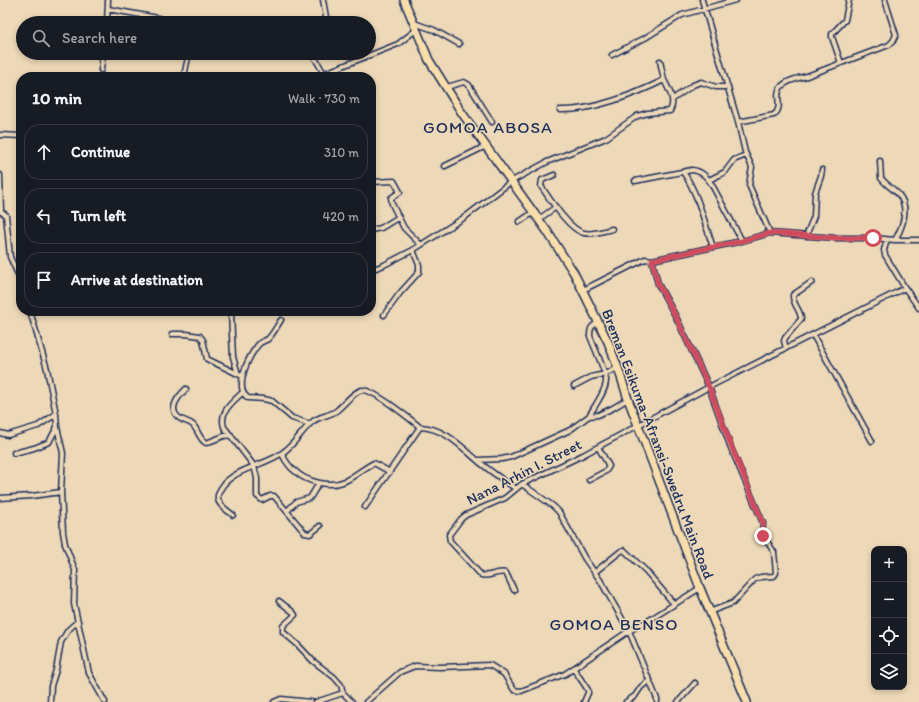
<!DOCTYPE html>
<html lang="en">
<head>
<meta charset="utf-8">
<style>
	:root { --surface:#171b24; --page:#242831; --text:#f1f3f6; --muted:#9ea1a6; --line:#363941 }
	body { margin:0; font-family:Itim,sans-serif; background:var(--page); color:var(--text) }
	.controls { position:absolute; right:12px; bottom:12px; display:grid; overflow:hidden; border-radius:8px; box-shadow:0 2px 6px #0003 }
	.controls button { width:36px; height:36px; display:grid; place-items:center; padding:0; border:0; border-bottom:1px solid var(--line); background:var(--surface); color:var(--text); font:20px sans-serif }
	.stop { position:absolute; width:12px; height:12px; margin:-9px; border:3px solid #d1495b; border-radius:50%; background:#fff }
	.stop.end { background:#d1495b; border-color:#fff; box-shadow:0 1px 4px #0008 }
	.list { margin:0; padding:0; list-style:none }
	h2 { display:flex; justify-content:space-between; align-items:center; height:52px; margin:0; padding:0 16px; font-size:17px }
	h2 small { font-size:13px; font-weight:400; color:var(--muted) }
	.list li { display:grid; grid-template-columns:26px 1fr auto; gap:12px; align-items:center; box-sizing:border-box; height:56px; margin:0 8px 8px; padding:0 8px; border:1px solid var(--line); border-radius:16px }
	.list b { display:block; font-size:15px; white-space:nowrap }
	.list em { font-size:13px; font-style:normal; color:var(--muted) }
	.icon { flex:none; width:22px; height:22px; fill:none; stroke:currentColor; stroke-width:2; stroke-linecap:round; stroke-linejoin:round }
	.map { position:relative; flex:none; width:919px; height:702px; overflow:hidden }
	.search { position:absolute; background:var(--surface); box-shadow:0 2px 6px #0003; left:16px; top:16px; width:360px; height:44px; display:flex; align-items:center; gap:10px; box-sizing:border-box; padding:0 14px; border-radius:22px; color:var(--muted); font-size:15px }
	.panel { position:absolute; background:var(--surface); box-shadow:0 2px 6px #0003; left:16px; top:72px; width:360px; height:244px; border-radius:16px }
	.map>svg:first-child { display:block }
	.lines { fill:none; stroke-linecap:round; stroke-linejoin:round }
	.minor-casing { stroke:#1b2f5e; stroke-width:7 }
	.primary-casing { stroke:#1b2f5e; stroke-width:10 }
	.minor { stroke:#edd8b7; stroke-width:4 }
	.primary { stroke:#f9deab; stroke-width:7 }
	.route { stroke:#d1495b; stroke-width:5 }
	.labels { text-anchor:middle; stroke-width:3; stroke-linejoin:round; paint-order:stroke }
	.street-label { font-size:15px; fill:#1b2f5e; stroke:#edd8b7 }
	.quarter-label { font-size:17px; letter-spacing:1px; fill:#1b2f5e; stroke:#edd8b7 }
</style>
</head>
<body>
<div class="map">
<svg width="919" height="702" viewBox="0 0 919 702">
	<rect width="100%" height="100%" fill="#edd8b7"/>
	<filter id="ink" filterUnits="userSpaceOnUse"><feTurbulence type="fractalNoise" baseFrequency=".025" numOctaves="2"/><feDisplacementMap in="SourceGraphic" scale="8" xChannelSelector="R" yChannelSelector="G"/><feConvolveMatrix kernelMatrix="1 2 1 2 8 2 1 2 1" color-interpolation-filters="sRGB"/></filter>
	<g filter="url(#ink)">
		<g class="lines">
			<!-- minor casing -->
			<g class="minor-casing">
				<path id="minor" d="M323,0L326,17L324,23
					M702,0L738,122L745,152L752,167L749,185L770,233
					M108,9L158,18L172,23
					M107,23L108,0
					M414,23L434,30L459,44
					M312,53L326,77
					M612,55L645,38L682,15L736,0
					M660,61L664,80
					M841,63L832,37V34L845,20L849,0
					M101,70L103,53
					M325,73L398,44L416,30
					M184,76L189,53
					M447,87L464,82L469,85L492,122
					M673,99L693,85L701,82L716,87H728
					M738,122L774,115C789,102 759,86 807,76L889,45L893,41L896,35L885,0
					M0,135L21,136
					M880,161L881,178C886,185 894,189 899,195C910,208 902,228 895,240
					M445,166L486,146
					M683,172C698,193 704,222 713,247
					M0,175L1,211
					M554,175L542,180L541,186C549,198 569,230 584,233C593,235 603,231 612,229
					M709,180L725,172L734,160L746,155
					M635,181L692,170C702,171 707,177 712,185L742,241
					M371,182L394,181L400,192L391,198L392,204L404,228L421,245
					M0,211L6,215L10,257L21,281
					M539,219L556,207
					M519,222L534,212
					M371,230L381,228L399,217
					M806,236L814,216L815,193L821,176L822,170
					M652,260L658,284L676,317L709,387L905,288L885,255L884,250L887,240
					M371,270L384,265L413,250
					M905,288L919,308
					M583,290L645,259L652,260L742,241L770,233L836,238H873L895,240H919
					M231,312L233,357L238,374
					M384,315L400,293L419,272V265L413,250L465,217L512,181L547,162L606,138L637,116L648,113L670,111C676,101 669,90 664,80C636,94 592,111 560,110
					M281,320C277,326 273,334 268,339C265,341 261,341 258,345C249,356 233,387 248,398L264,399L272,401L292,418L310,424
					M172,334H186L200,336L203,340L207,359L242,376
					M813,335L872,441
					M786,348L784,341L785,338L801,319C801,310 792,304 793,295L812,282
					M574,386L591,377L605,374L618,368
					M186,389C179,396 168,408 178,417C182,421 189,421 193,425C198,430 199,439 206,443L224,436L231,435
					M243,392C233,402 219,411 224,427L254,466L257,478V496L262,500L270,496H274L305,533L310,534L320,526
					M589,416C594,407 606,391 606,381C607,374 593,345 590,336C590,327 592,326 599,322
					M57,427L63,453L61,492L63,532L65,544L75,570L74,604L89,673L105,702
					M0,433L8,435L38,426L56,414
					M14,453L34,448L49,442L57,427L56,414L47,369L30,311
					M282,454C285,460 289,467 295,471C306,482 330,488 345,481C355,476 364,468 374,463L390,472
					M478,460L502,459L511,457L570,430L589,416L598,415L613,408L628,399
					M589,480L606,471L609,466L598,447
					M522,484L553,506L559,512L585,559L600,580L629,631L657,699V702
					M0,498L32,496L61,492
					M365,507L420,427C447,428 464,450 483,465C494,474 505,481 516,489
					M287,511L296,502L310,498L319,483
					M233,515C227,510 216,504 218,495C226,469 263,467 282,453C294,445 301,432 312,422C319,416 329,416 336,411C343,406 354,391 362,390C374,389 410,419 420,427
					M595,572L621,551L624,550L646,571L674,604
					M514,590L506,573C497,570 489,578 481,575L450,541L449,535L461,519L466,515L505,498L522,484L583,455L709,387L731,448L763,523L762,534L774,552L776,573L774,576L761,577L755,579L733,603L709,612
					M279,601L293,612L295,615L283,626V632L297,644L313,661L334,677L341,685L343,693L352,702
					M574,669L588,690V693L584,702
					M50,702L51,686L56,670L61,642L68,630L78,621
					M274,702L281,699L311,702
					M316,702L343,693
					M366,702L400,672L415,666L440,667L490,665L504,674L514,690L521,691L565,674L629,631L651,619L700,588
					M626,702L635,696L641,687L650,680
					M678,702L695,683"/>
			</g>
			<!-- primary casing -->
			<g class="primary-casing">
				<path id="primary" d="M404,0L429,60L462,113L547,231L574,273L608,342L618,368L628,399L700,588L747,702"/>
			</g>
			<!-- minor -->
			<use href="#minor" class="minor"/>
			<!-- primary -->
			<use href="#primary" class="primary"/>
		</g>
	</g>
	<g class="lines" filter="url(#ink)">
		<!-- route -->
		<path class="route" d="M763,536V523L732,448L709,387L676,317L658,284L652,260L742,241L770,233L836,238H873"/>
	</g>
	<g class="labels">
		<!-- street labels -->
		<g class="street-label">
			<text transform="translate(658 444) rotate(69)" y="5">Breman Esikuma-Afransi-Swedru Main Road</text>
			<text transform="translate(524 472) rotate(-27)" y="5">Nana Arhin I. Street</text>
		</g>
		<!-- quarter labels -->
		<g class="quarter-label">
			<text x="488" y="133">GOMOA ABOSA</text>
			<text x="614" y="630">GOMOA BENSO</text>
		</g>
	</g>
</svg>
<div class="controls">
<button>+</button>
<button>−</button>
<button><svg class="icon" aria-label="locate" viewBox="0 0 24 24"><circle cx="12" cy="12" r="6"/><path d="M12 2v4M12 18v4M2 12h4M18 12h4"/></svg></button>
<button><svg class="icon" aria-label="layers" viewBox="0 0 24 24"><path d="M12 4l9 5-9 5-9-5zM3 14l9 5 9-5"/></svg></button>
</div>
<div class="stop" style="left:873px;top:238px"></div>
<div class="stop end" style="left:763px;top:536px"></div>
<div class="search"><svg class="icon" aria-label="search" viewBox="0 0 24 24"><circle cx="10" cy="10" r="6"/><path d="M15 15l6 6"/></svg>Search here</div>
<section class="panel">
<h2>10 min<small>Walk · 730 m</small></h2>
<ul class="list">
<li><svg class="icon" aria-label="ahead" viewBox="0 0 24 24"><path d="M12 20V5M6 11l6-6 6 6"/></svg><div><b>Continue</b></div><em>310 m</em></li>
<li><svg class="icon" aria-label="left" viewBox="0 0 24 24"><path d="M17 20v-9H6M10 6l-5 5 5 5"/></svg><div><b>Turn left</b></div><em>420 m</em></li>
<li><svg class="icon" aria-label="arrive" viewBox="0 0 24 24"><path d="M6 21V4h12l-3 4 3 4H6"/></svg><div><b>Arrive at destination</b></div></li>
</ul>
</section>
</div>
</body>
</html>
